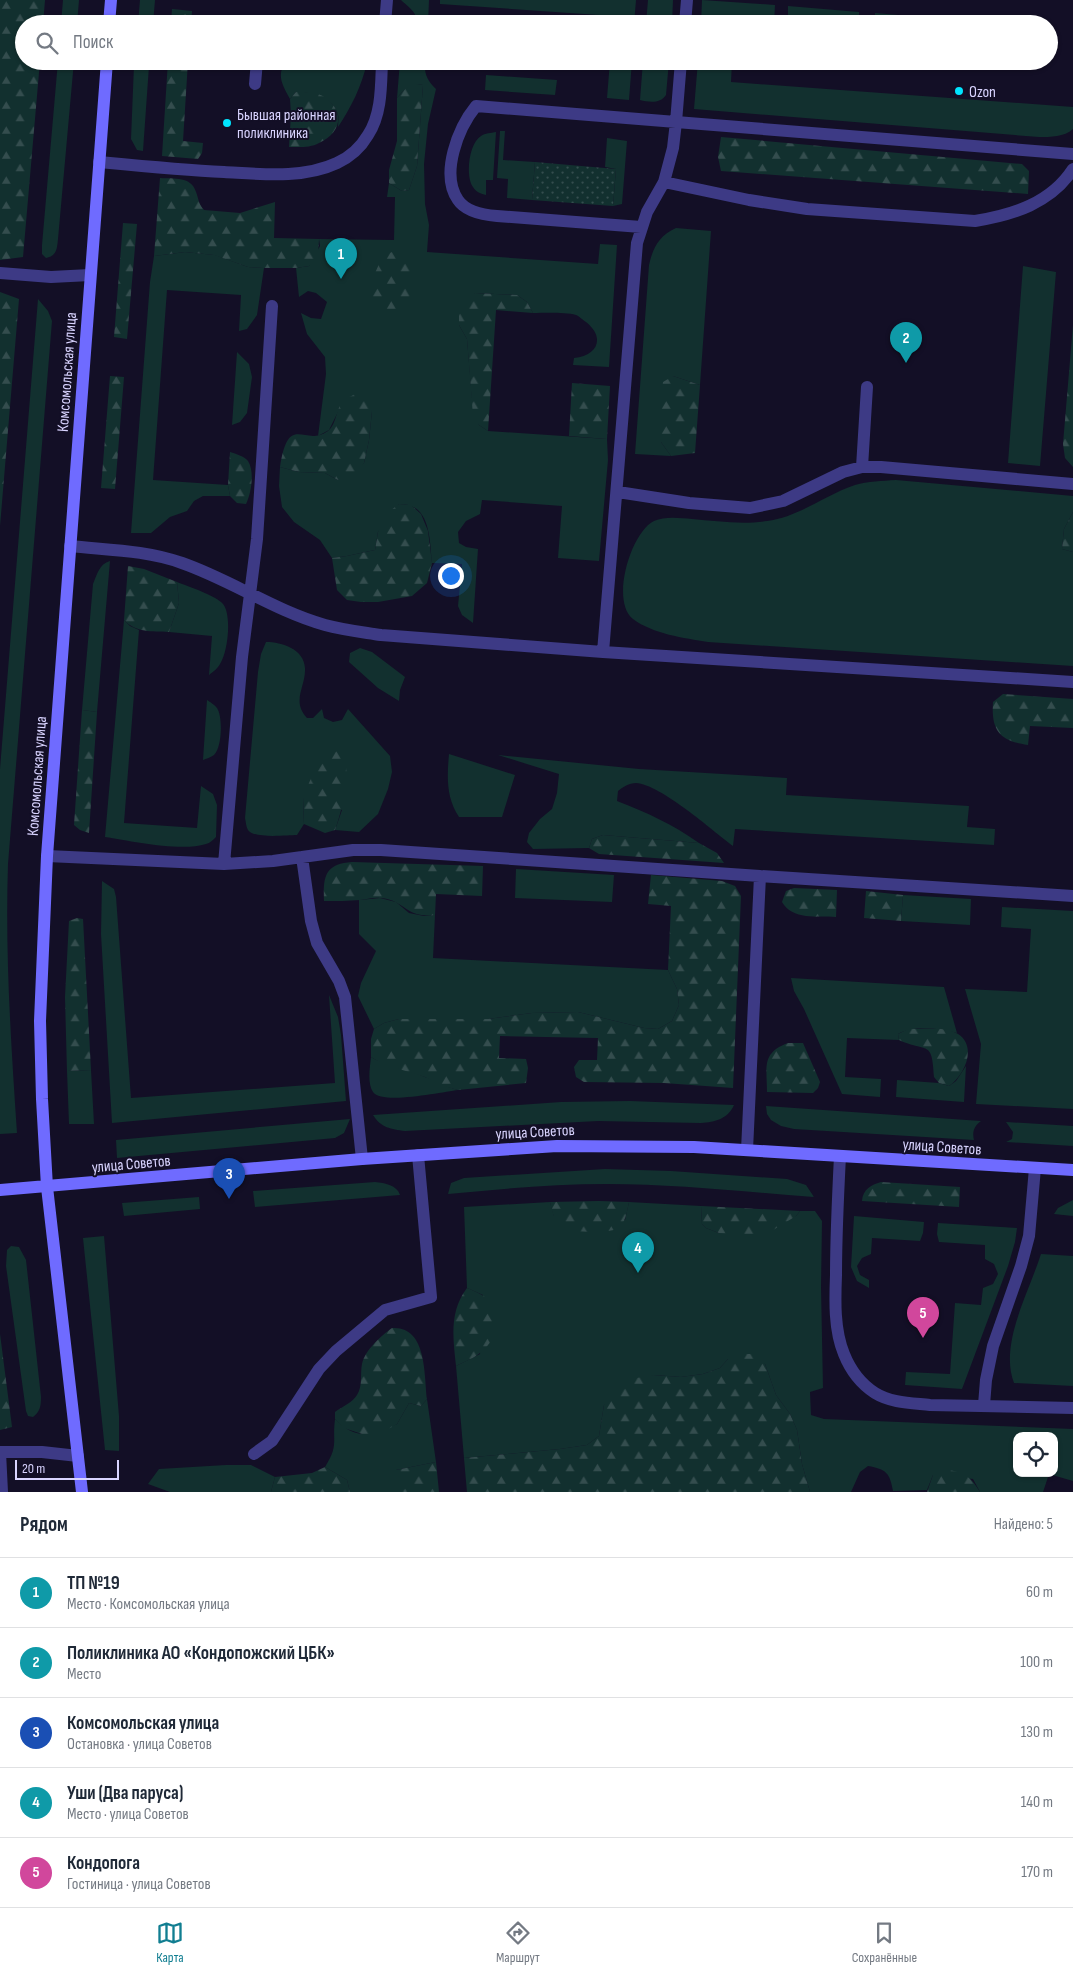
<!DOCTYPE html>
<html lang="ru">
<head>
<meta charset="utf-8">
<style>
	:root { --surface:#fff; --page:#f6f6f7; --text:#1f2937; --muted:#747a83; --line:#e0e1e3; --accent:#117e91 }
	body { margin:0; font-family:"Sofia Sans Condensed",sans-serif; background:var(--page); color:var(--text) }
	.controls { position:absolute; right:15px; bottom:15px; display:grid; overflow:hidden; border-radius:10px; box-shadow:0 1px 4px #0004 }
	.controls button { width:45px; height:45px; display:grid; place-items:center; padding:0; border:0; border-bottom:1px solid var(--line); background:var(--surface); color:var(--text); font:25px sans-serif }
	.scale { position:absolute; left:15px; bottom:12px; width:104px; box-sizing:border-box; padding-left:5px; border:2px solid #d9d4ff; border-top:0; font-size:14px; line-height:18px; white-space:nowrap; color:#d9d4ff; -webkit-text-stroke:4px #130f26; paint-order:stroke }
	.you { position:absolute; left:450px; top:575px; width:18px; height:18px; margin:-12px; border:4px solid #fff; border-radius:50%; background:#1a73e8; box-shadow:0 0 0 8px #1a73e833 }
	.badge { display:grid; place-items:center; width:32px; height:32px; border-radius:50%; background:var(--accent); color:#fff; font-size:16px; font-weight:700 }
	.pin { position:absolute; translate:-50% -41px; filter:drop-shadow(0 1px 2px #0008) }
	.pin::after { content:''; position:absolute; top:26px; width:18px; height:15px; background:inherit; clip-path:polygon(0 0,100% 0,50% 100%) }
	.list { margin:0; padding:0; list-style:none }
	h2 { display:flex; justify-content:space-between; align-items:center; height:65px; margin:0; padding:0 20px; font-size:21px }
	h2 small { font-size:16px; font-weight:400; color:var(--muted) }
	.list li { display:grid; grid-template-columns:32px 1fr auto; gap:15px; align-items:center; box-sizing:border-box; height:70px; padding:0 20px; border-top:1px solid var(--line) }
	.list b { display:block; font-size:19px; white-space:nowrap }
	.list p { margin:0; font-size:16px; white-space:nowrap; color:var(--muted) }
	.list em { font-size:16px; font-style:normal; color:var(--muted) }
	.icon { flex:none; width:28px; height:28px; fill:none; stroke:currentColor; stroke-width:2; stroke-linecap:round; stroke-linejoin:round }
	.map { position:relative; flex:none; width:1073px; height:1492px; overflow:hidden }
	.search { position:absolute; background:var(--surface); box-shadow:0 1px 4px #0004; left:15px; right:15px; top:15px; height:55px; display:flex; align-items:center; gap:12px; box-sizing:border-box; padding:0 18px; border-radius:28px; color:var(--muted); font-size:19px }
	.sheet { height:415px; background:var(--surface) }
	nav { display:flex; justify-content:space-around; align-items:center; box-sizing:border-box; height:70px; border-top:1px solid var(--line); background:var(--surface); font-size:14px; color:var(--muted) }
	nav a { display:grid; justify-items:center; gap:2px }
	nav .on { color:var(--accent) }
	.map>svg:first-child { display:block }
	.grass { fill:#12302f; fill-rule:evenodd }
	.forest { fill:url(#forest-firs) }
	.park { fill:url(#park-dots) }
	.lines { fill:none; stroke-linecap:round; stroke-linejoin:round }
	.lane { stroke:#3d3a85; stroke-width:12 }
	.secondary { stroke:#6f6bff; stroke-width:12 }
	.poi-dot { fill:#00e5ff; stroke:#130f26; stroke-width:2 }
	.labels { text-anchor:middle; stroke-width:4; stroke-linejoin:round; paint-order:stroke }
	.poi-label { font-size:16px; fill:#d9d4ff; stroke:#130f26; text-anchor:start }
	.street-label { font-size:16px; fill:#d9d4ff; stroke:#130f26 }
</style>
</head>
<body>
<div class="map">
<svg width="1073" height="1492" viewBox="0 0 1073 1492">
	<defs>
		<pattern id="forest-firs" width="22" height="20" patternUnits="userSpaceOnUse" patternTransform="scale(1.25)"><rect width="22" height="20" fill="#12302f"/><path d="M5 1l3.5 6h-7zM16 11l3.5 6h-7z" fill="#344d4e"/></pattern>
		<pattern id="park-dots" width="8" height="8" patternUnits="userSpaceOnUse" patternTransform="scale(1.25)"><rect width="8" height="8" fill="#12302f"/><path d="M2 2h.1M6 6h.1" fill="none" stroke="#344d4e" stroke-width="1.8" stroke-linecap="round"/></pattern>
	</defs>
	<rect width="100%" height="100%" fill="#130f26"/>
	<!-- grass -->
	<path class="grass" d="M63,0H79L77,24H61Z
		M140,0H155L153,24H138Z
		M401,0H429L428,24H417C417,11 409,8 401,0Z
		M440,0H636L634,24H613V16L440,4Z
		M648,0H673L672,24H646Z
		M702,0L775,5L774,24L735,22V24H701Z
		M788,6L859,12V24H788Z
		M875,13L957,20L956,24H875Z
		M58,61H74L58,239C57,248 57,256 46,258L42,254V245Z
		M287,61L367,63C361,87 352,106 338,127C338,123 339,118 338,115C334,97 311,92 296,92L290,99C283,86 275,74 287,61Z
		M400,61H425C424,74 427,80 436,89L428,124L424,164L425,204L429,225L427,252L598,264L600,244L617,245L609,367L573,365L574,358C597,356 606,338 586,322C583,320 579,316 576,315C565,312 545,313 533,313L527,302L517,295L475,293L459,325L467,339L472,398L479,425L488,431L607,439L608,460L599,561L558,558L562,506L482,500L480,514L466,521L458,532L459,543L466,547L478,549L473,623L462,615L458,606L462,564L432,563C430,546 431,513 411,506C408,504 402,505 399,504L378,532L375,550L347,556L332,558L320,540L294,522L282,507L279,486L280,467L299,472L325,473L338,480L364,463L369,440L372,411L340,408L329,430L318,436L326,374L325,357L307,334L301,313L311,318L321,319L327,302L316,293L308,291L299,297L296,268L309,266L320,246L319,239L394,240L395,197H387L389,183L402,191L409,190L417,166L423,85C409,84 406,88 397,98Z
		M610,61H632L629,100L607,98Z
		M643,61H669L666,95C660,104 649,102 640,100Z
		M698,61H732L731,82L1073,107V129C1064,137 1051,137 1039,137L694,109Z
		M134,65L149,66L143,151L137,150L131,139Z
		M486,75L557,80L555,95L485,90Z
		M500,131H505L503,160L535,162L532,200L507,198L508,179L497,178Z
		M496,132L493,180H486V195C481,194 476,192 473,187C465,176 469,143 481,136C485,133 491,133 496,132Z
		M607,138L627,141L622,204L613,206L616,169L605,167Z
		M676,228L711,231L700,385L673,376L661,442L671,456L635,454L649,265C653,247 659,236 676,228Z
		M185,252L215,255L248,267L264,268L257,315L247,329L239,331L241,295L167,290L153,480L228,485L230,496H203L194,501L187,511L170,517L151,533H131L150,282L154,256Z
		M1023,266L1056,272L1040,466L1008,463Z
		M38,299L48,311L52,321L8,864C5,954 11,1043 17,1133L0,1134V769Z
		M237,352L249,364L252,377L247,413L240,422L232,425Z
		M896,480L1073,496V512L1064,529L1062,549L1073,552V666L708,642C684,638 653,634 633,619C610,601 631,532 654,521C665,516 680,518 692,519C716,521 742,525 767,521C799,517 825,495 855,485C868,481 882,481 896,480Z
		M110,561L97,712L82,710L93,584C97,575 99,564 110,561Z
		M177,582C189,587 215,595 223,604C232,615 228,652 220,664C218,668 213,672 209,675L212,636L169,632L179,603Z
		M124,620L130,626L139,630L124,823L197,828L201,786L213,794L217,805L216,837C213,840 210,843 206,844C181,852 131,841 105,837Z
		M266,642C282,642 304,649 305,668C306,687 291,701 307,718H313L322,709L324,718L333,722L342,720L348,709L390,756L392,772L388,789L378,814L359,832L335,830L342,810L303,797L304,824L297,835C287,835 254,839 248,830C246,827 246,822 245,818L258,672L261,654Z
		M360,648L372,652L405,677L400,690L399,701L378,688L349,662L350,653Z
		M207,700C210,702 215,705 217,708C223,717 222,748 214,755C211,757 206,759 203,760Z
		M449,754L515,775L502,817H459C446,797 447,777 449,754Z
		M498,755L639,769L787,778L786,795L969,806L967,827L995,829L994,845L735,829L733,846C713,831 660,784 636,783C629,783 623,787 618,791L617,801C648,813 672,824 699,843L603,835L592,839L589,848L533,849L527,842L529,833L540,819L552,809L557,793L559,774Z
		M516,869L614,875L612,902L515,898Z
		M102,881L114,889L116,897L131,1098L335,1083L329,995L338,1017L341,1035L346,1101L112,1123L101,934Z
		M903,895L971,899L970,925L901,921Z
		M380,898L396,902L409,913L424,916L435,915L433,958L668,970L677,989L679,1005L672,1021L658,1029L644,1028L578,1012L532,1013L488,1019H399L384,1023L374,1029L358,996L361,983L376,951L359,934V900Z
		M1002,907L1073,911V1109L976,1104L981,1044L965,989L1027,992L1031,929L1001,927Z
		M791,978L944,987L957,1033C939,1028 914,1025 898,1034L899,1040L847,1038L845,1077L881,1079L880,1097L842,1094L804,1009L794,991Z
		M371,1057C388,1067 407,1069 425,1077C438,1082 444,1086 458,1090C442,1092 382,1105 373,1092C367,1083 370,1067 371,1057Z
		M966,1066L964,1102L896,1097L897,1080L939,1083L949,1086L956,1081Z
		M91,1070L94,1124H69L67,1071Z
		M630,1101L734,1105C728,1119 715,1122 701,1123L598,1121L405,1131C391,1129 381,1128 373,1115L561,1102Z
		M766,1106L981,1121C974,1126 972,1132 974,1140L794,1129L781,1126L771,1120L767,1114Z
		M350,1119L344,1133L335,1138L117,1158L116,1140Z
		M1006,1122L1073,1126V1146L1006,1142L1012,1139L1013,1132Z
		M605,1169L671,1171L787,1179L806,1185L814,1197C745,1192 676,1184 607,1184C553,1184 501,1189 448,1194L451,1183L464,1178Z
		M375,1182C385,1183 397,1185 400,1195L255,1207L253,1191Z
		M199,1197L200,1209L124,1216L122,1203Z
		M1073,1200V1216L1054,1214L1058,1208Z
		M550,1202L554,1216L625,1220L629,1202L701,1206L702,1224L706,1228L719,1233L796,1216L800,1211H815L822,1221L821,1287L823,1388L810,1392L811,1415L824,1419L1073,1429V1481L1049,1474L1043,1492H980L973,1479L933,1475L927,1490L893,1491C890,1473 886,1469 868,1466L860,1472L851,1492H810L802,1464L797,1430L790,1414L776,1395L765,1364L728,1359L720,1368L703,1374L681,1377L653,1375L604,1405L599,1436L587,1445L560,1449L464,1458L456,1366L480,1354L483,1295L467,1288L464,1207ZM1017,1436H1054V1473H1017Z
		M854,1216L924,1222L923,1233L920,1241L872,1238L871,1254L862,1258L857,1266L860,1275L869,1280V1288L857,1281L851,1267Z
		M938,1223L1017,1228L1015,1242L1008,1266L962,1389L905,1385L906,1372L950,1374L955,1303L981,1305L983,1288L993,1284L998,1274L994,1264L985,1259V1245L939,1242L937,1234Z
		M104,1236L119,1416V1451L105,1450L83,1238Z
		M11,1246L19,1247L26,1260L41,1397C41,1406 40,1412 33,1417L28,1416L26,1411L6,1266L7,1250Z
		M1041,1254L1073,1256V1386L1014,1383C999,1344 1029,1292 1041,1254Z
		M427,1399L436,1462L396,1470V1492H350L347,1480L325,1467C339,1445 332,1442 335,1419C358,1442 370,1434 397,1424L409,1403L421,1406Z
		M226,1465H251L275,1477L271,1492H170L148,1484L159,1469Z"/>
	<!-- forest -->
	<path class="forest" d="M0,0H45L43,24H24V61H40L23,257L0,260Z
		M172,9L192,11L191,24H171Z
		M168,61H188L183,141L203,143L202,153L198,159L162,156Z
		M412,84L423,85L417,166L409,190L402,191L389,183V170L397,141V98L406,88Z
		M296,92C305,92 318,92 326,98C346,113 340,134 319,143C310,148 299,147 289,147L291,114L290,99Z
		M721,137L1022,164L1029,171L1028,194L721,171L718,157Z
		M160,178C174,179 191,176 196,192C199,200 198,203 204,210L240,213L275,202L274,238L319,239L318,256L309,266L296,268H264L248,267L214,255L185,252L154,256Z
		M123,223L137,224L127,339L114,337Z
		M395,251L406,255C414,273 412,289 407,308L393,313L378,314L371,303L372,280L383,255Z
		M0,292L19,299L0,526Z
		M475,293L517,295L527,302L533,313L496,310L488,431L479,425L473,416L467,339L459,325V311L465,299Z
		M1073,325V467L1065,458L1063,444Z
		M110,376L124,377L115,489L101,488Z
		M673,376L700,385L695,453L671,456L661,442L656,430L663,382Z
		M572,383L610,386L607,439L569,436Z
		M355,394L366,397L372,411L369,440L364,463L350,478L338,480L325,473L299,472L280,467C289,411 304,448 328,431C337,424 336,407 344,400C347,398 352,396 355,394Z
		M230,452C236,454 244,456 248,461C255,472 251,494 246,504L237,503L230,496L228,485Z
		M399,504L411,505L421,514L428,531L432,563L427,583L412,596L378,602H361L347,600L337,590L332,558L347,556L375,550L378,532L386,514Z
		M1073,512V552L1062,549L1064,529Z
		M128,566L144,569L177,582L179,603L169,632C152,631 136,633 124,620Z
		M1003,694L1073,699V728L1030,726L1028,745C1000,741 991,731 993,702Z
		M82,710L97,712L89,833L80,830L74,825Z
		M338,751L346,759C348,783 343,807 335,830L325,833L304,824L303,797L315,769L325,754Z
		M603,835L699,843L717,853L724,863L599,854L589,848L592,839Z
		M352,862L483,866L482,896L436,894L435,915C406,919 404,899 380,898C373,897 366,900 360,900C348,901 336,901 324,901C323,876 325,864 352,862Z
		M651,875L722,881L735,886L741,896L733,1088L664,1083L584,1082L576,1077L574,1067L579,1060H597L598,1038L500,1036L499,1058L526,1059L528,1068L526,1083L458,1090L440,1085L425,1077L383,1064L371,1057V1039L374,1029L384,1023L399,1019H488L532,1013L578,1012L644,1028L658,1029L672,1021L679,1005L677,989L668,970L671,906L648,904Z
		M794,888L837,890L836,917C818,916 792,920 782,902L786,891Z
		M866,891L903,895L901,921L864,918Z
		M77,918L83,919L91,1070L67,1071L65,997L69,921Z
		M908,1029C922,1029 945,1026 958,1034C978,1047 964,1076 949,1086L939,1083L934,1077C932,1039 928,1053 899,1040L898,1034Z
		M788,1043H803L820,1082L818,1088L813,1093L767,1092C767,1067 761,1053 788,1043Z
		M881,1182L960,1187L959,1207L862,1201C863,1189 871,1185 881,1182Z
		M599,1201L629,1202C627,1211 626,1224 616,1229C608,1233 570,1233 562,1227C554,1221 552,1211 550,1202Z
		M701,1206L800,1211L796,1216L765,1235L719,1233L706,1228L702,1224Z
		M467,1288C472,1290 477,1292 482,1295C507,1309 500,1337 480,1353C473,1359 463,1362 456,1366C453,1338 449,1312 467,1288Z
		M392,1328C427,1326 424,1374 427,1399L421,1406L409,1403L397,1424L380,1434L365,1435L344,1428L335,1419V1412C342,1407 353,1402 357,1395C363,1386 360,1374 362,1364C365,1350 381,1336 392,1328Z
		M0,1334L12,1427L0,1430Z
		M740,1354H754L765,1364L776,1395L790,1414L797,1430L802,1464L810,1492H467L464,1458L560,1449L587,1445L599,1436L604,1405L610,1393L631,1379L653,1375L681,1377L703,1374L720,1368L728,1359Z
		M436,1462L439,1492H396V1470Z
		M325,1467L347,1480L350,1492H271L275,1477L312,1473Z
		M939,1468C960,1472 969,1473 980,1492H984H927L933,1475Z"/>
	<!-- park -->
	<path class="park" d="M535,162L616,169L613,206L532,200Z"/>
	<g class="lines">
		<!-- lane -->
		<path class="lane" d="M385,24L387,0
			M685,24L687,0
			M255,84L257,61
			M99,162C141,166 182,170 224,172C261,174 303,179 337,163C350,157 361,147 368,135C382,114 381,85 382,61
			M664,182L749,200L807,209L975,221C1013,215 1051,203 1073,169
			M641,227L497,216C484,215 466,212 458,200C440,174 458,128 476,106L676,122L681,61
			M0,273L51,277L90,275
			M862,467L867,387
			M618,492L689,503L750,508L783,501L843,472L862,467H881L1073,484
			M70,546C107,550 146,550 182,563C231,580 275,611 325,625C343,630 362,632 381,635L603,652L1073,682
			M603,652L637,243L647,212L664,182L673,148L676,122L1073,154
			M47,856L224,864L273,861L353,850H381L760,876
			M302,857L311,921L317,943L339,981L345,997L362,1159
			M224,864L242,657L257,539L272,306
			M747,1150L760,876L1073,896
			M840,1156C838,1195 836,1235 836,1275C835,1300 834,1330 844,1354C850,1369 861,1384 875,1393C891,1403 912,1403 930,1405L1073,1408
			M984,1405L986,1380L993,1346L1021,1266L1029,1236L1035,1168
			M254,1454L272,1441L319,1369L336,1351L385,1310L431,1297L418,1155
			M2,1492L0,1452H42L78,1456"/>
		<!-- secondary -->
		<path class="secondary" d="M109,24L111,0
			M0,1190L362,1159L557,1146L694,1147L1073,1170
			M82,1492L47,1187L42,1099L40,1021L47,856L107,61"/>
	</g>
	<!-- markers -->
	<g class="poi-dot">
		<circle cx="959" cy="91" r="5"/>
		<circle cx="227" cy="123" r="5"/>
	</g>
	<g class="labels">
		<!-- poi labels -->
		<g class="poi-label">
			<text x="969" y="97">Ozon</text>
			<text x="237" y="120">Бывшая районная<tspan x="237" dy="18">поликлиника</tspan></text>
		</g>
		<!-- street labels -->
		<g class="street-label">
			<text transform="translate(66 372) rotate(-86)" y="6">Комсомольская улица</text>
			<text transform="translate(36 776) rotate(-86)" y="6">Комсомольская улица</text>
			<text transform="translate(535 1131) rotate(-3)" y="6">улица Советов</text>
			<text transform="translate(942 1146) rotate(4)" y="6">улица Советов</text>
			<text transform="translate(131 1163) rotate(-5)" y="6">улица Советов</text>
		</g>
	</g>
</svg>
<div class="controls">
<button><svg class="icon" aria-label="locate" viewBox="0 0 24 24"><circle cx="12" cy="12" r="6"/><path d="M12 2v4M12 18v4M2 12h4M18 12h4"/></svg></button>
</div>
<div class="scale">20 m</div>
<div class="you"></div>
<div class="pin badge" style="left:341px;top:279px;background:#0f9aa8">1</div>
<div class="pin badge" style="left:906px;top:363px;background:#0f9aa8">2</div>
<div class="pin badge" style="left:229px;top:1199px;background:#1a4fb4">3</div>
<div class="pin badge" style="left:638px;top:1273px;background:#0f9aa8">4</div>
<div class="pin badge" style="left:923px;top:1338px;background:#d1479c">5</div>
<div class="search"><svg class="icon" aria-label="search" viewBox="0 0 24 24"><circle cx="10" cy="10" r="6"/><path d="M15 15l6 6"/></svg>Поиск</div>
</div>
<section class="sheet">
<h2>Рядом<small>Найдено: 5</small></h2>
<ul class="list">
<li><span class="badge" style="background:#0f9aa8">1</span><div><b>ТП №19</b><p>Место · Комсомольская улица</p></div><em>60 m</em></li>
<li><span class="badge" style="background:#0f9aa8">2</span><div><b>Поликлиника АО «Кондопожский ЦБК»</b><p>Место</p></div><em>100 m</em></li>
<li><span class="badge" style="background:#1a4fb4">3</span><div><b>Комсомольская улица</b><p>Остановка · улица Советов</p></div><em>130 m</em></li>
<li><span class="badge" style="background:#0f9aa8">4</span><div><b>Уши (Два паруса)</b><p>Место · улица Советов</p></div><em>140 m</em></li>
<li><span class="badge" style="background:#d1479c">5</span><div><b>Кондопога</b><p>Гостиница · улица Советов</p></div><em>170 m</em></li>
</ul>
</section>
<nav>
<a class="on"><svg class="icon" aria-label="map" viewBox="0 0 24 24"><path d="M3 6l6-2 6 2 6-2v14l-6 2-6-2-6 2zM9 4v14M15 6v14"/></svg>Карта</a>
<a><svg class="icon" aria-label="directions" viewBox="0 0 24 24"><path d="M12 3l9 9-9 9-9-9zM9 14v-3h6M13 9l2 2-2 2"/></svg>Маршрут</a>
<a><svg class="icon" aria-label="saved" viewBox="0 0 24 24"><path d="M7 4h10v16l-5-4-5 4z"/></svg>Сохранённые</a>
</nav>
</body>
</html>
